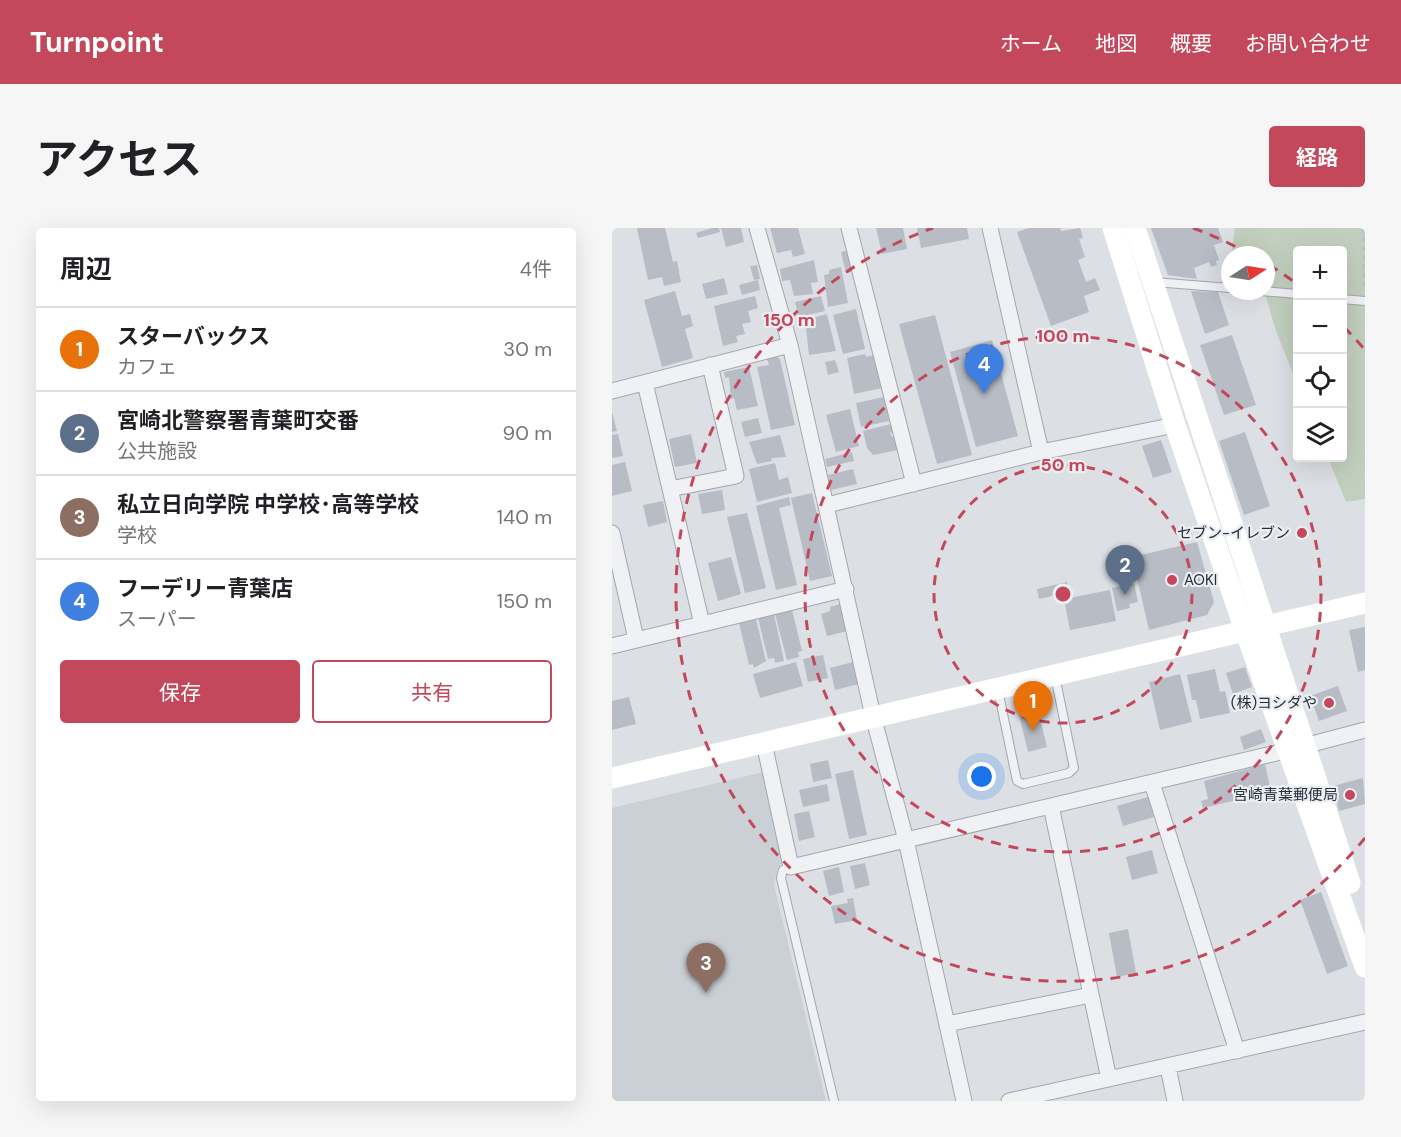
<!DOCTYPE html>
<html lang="ja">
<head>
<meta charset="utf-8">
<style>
	:root { --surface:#fff; --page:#f6f6f6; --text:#202124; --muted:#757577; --line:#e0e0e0; --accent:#c4485c }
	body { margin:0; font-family:"DM Sans","Noto Sans JP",sans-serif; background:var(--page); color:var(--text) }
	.controls { position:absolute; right:18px; top:18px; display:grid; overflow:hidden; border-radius:6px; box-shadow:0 6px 24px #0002 }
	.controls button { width:54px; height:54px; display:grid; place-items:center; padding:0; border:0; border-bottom:2px solid var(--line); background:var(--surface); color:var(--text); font:30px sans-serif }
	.compass { position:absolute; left:609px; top:18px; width:54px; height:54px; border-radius:50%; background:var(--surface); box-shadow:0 6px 24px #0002; rotate:78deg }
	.you { position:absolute; left:370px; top:549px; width:21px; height:21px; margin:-15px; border:4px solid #fff; border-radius:50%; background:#1a73e8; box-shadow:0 0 0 9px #1a73e833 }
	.badge { display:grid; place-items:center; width:39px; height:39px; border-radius:50%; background:var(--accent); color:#fff; font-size:20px; font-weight:700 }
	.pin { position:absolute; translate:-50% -50px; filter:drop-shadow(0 2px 3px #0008) }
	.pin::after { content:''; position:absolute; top:32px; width:21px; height:18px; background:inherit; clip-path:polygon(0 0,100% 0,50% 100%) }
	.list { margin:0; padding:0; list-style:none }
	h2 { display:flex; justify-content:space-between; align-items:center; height:78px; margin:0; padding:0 24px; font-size:26px }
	h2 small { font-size:20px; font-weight:400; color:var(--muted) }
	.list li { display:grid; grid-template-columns:39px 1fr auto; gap:18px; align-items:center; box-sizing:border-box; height:84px; padding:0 24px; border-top:2px solid var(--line) }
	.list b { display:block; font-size:22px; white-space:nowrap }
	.list p { margin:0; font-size:20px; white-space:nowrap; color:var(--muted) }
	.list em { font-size:20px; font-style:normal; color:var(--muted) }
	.actions { display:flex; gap:12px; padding:18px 24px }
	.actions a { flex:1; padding:14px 0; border:2px solid var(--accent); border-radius:6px; text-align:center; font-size:21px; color:var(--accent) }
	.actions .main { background:var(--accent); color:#fff }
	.icon { flex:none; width:33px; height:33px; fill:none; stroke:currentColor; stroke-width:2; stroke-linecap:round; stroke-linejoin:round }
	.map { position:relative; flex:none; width:753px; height:873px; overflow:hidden; border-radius:6px }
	header { display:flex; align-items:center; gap:36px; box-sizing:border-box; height:84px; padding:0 30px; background:var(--accent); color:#fff }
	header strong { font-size:28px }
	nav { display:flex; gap:33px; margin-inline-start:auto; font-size:21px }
	.intro { display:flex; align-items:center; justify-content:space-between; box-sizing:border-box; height:144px; padding:0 36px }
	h1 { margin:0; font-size:42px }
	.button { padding:15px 27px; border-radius:6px; background:var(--accent); color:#fff; font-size:21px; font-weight:700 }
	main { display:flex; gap:36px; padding:0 36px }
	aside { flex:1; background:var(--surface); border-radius:6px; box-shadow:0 6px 24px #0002 }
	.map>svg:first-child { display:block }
	.built { fill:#cbcfd6 }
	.green { fill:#c2cfbe }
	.building { fill:#b7bcc5 }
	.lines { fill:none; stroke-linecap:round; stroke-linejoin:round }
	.lane-casing { stroke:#a2a7ae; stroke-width:10 }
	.street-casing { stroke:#a2a7ae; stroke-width:17 }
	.path { stroke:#bbbec4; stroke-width:3; stroke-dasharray:4.5 4.5; stroke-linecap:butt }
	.lane { stroke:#eff1f4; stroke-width:8 }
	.street { stroke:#eff1f4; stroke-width:15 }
	.secondary { stroke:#fff; stroke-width:21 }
	.ring { fill:none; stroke:#c4485c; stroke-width:3; stroke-dasharray:10 8 }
	.poi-dot { fill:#c4485c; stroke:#ebeff3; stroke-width:2 }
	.labels { text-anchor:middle; stroke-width:4.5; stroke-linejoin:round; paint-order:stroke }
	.poi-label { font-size:15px; fill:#272e3a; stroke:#ebeff3; text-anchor:end }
	.centre { fill:#c4485c; stroke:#ebeff3; stroke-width:3 }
	.ring-label { font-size:18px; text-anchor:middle; font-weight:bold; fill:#c4485c; stroke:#ebeff3; stroke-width:4.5; stroke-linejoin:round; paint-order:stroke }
</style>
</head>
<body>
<header>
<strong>Turnpoint</strong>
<nav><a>ホーム</a><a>地図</a><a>概要</a><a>お問い合わせ</a></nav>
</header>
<div class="intro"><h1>アクセス</h1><a class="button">経路</a></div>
<main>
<aside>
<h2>周辺<small>4件</small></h2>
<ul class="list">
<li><span class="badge" style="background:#e8710a">1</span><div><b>スターバックス</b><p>カフェ</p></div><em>30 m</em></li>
<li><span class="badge" style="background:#5c6f8a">2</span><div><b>宮崎北警察署青葉町交番</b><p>公共施設</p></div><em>90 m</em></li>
<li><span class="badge" style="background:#8d6e63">3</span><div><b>私立日向学院 中学校･高等学校</b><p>学校</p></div><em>140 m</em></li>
<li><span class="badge" style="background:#3f7fe0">4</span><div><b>フーデリー青葉店</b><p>スーパー</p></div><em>150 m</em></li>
</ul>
<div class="actions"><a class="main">保存</a><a>共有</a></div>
</aside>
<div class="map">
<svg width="753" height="873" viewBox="0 0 753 873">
	<rect width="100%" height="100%" fill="#dce0e5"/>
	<!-- built -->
	<path class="built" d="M152,544L172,634L166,639L162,657L214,873H0V580Z"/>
	<!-- green -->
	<path class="green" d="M623,0H753V271L734,274L716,230H730V22H686L685,156L664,103L652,63H654V27H619Z"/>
	<!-- building -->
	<path class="building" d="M25,0H53L61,34L65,33L69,54L52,58L50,49L36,52Z
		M100,0H107L108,4L86,10L84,5Z
		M109,0H129L132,14L114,19Z
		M158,0H186L193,26L181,29L179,22L165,25Z
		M264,0H291L295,21L270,26Z
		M305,0H355L357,11L309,20Z
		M417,0H448L449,3L468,0L471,10L467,11L473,29L466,32L474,54L483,50L488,62L472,68L477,84L439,98L405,4Z
		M539,0H606L611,14L602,17L607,32L604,33L605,37L599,39L597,34L582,40L585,51L556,47Z
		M239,22L244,43L234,45L229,24Z
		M202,32L206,54L199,55L201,66L182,68L178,52L170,53L168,41Z
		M145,37L148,51L142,52L138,38Z
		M229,39L236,75L216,79L212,47L217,46V42Z
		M112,50L116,66L94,71L90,56Z
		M146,52L148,62L130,67L127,57Z
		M63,63L70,88L78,86L81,98L73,101L81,130L50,139L32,72Z
		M579,63L606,64L617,97L593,106Z
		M143,68L146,80L136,83L139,94L130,96L133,106L124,108L126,114L111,118L102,78Z
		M209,68L213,83L187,89L183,74Z
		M244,81L253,121L231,126L221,87Z
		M215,86L224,123L197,127L193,92Z
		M323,87L360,227L325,236L287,96Z
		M620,107L644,177L612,187L588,117Z
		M380,112L406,208L364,219L338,124Z
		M253,126L254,129L263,127L270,160L242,166L235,130Z
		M165,129L168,131L183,197L159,202L145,139L157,137L155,131Z
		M223,132L227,144L216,147L213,134Z
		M137,139L146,178L125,182L122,170L119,171L117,149L113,150L112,144Z
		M272,169L277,193L249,199L244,175Z
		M238,181L247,218L224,224L214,187Z
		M0,184L5,203L0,204Z
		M146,190L150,205L133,209L129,194Z
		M279,196L281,204L278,205L280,209H283L286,222L261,227L255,220L251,203Z
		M633,204L658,278L632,287L607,213Z
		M6,206L11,228L0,230V207Z
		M79,206L85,235L63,239L57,211Z
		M168,207L174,229L159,230L160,233L145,236L137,214Z
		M549,212L560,244L541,250L530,218Z
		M240,224L242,233L215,239L213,231Z
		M13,234L20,263L0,268V237Z
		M163,235L167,252L176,249L180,265L145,274L137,241Z
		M241,241L245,256L219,262L216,247Z
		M110,262L113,282L90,286L86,266Z
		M200,265L220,348L198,353L179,270Z
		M177,269L179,277L167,280L185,357L164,362L144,278Z
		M51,273L55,294L36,299L31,277Z
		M135,285L154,360L133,365L115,289Z
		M585,314L602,374L595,387L537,402L520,329Z
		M119,329L129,366L106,373L96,335Z
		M455,354L457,364L427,371L425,361Z
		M522,355L526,374L517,376L518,380L505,383L500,360Z
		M498,362L504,393L458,402L452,371Z
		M228,376L235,403L215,408L209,386L218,383V379Z
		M180,382L190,423L186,424L187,429L175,432L163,386Z
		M162,386L172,433L163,435L162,430L156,431L146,390Z
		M144,391L154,433L142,440L141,436L137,437L127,395Z
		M753,399V442L746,444L737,402Z
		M211,427L216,450L196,454L191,431Z
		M184,434L191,458L148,470L141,446Z
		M241,434L247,456L223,462L218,440Z
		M633,439L640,459L621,466L614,445Z
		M603,441L608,464L613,463L618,485L588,491L584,472H580L575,447Z
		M568,446L580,494L548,502L537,454Z
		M726,458L735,483L707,493L698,468Z
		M17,469L24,496L0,502V473Z
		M426,482L435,519L416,524L407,487Z
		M649,501L654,514L632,522L628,509Z
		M216,532L220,550L201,554L198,536Z
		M653,536L659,564L591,580L589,573L596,571L592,553Z
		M241,542L255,607L237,611L223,546Z
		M751,550L753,576L727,583L721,558Z
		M215,556L218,573L191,579L187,562Z
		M536,569L542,589L511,598L505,578Z
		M197,583L203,609L187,613L182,586Z
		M540,622L546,645L520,652L514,629Z
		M253,635L258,657L243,661L238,638Z
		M227,639L232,664L217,668L211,643Z
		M709,664L736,738L715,746L688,672Z
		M241,670L245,692L223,696L219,678L236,675L235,671Z
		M516,701L524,745L505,749L497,705Z"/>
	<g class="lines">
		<!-- lane casing -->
		<g class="lane-casing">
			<path id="lane" d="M542,54L618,60
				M649,63L686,66
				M730,71L753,73
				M386,462L405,553L411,556L457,545L462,540L443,448
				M179,639L171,642L169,650L222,873"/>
		</g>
		<!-- street casing -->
		<g class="street-casing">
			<path id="street" d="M145,0L178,117L261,488L294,612L352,873
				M237,0L302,256
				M378,0L429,224
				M33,155L90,396
				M0,163L178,117
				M58,261L124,248L98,137
				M215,277L429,224L563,197
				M0,305L24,411
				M0,418L234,361
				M152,515L179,639L677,522L753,502
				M540,555L625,823
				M439,578L497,851
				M335,796L479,767
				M556,839L563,873
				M397,873L753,794"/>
		</g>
		<!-- path -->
		<path class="path" d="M751,0L752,61"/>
		<!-- lane -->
		<use href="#lane" class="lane"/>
		<!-- street -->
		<use href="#street" class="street"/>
		<!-- secondary -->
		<path class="secondary" d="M501,0L563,197L633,402L753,739
			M523,0L738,655
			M0,550L753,375"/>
	</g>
	<!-- distance rings -->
	<g class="ring">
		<circle cx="451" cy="366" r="129"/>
		<circle cx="451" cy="366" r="258"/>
		<path d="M753 610A388 388 0 1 1 321 0M581 0A388 388 0 0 1 639 27M657 37A388 388 0 0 1 685 56M732 99A388 388 0 0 1 753 122"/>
	</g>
	<!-- markers -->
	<g class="poi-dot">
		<circle cx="690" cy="305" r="6"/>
		<circle cx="560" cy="352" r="6"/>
		<circle cx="717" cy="475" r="6"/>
		<circle cx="738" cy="567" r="6"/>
	</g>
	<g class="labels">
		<!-- poi labels -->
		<g class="poi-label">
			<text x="678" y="310">セブン-イレブン</text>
			<text x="572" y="357" text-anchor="start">AOKI</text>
			<text x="705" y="480">(株)ヨシダや</text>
			<text x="726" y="572">宮崎青葉郵便局</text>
		</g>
	</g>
	<circle cx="451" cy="366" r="9" class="centre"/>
	<g class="ring-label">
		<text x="177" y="98">150 m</text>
		<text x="451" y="114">100 m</text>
		<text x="451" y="243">50 m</text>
	</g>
</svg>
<div class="controls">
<button>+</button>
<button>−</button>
<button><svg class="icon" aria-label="locate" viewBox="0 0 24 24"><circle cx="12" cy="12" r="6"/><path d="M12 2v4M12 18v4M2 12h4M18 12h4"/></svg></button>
<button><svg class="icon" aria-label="layers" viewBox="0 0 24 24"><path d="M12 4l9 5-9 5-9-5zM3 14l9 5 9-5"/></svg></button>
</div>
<svg class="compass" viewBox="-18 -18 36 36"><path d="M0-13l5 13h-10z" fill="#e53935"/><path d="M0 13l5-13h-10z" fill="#757577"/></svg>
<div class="you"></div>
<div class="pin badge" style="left:421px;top:503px;background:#e8710a">1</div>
<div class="pin badge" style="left:513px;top:367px;background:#5c6f8a">2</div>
<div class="pin badge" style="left:94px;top:765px;background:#8d6e63">3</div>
<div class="pin badge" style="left:372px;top:166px;background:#3f7fe0">4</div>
</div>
</main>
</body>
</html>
